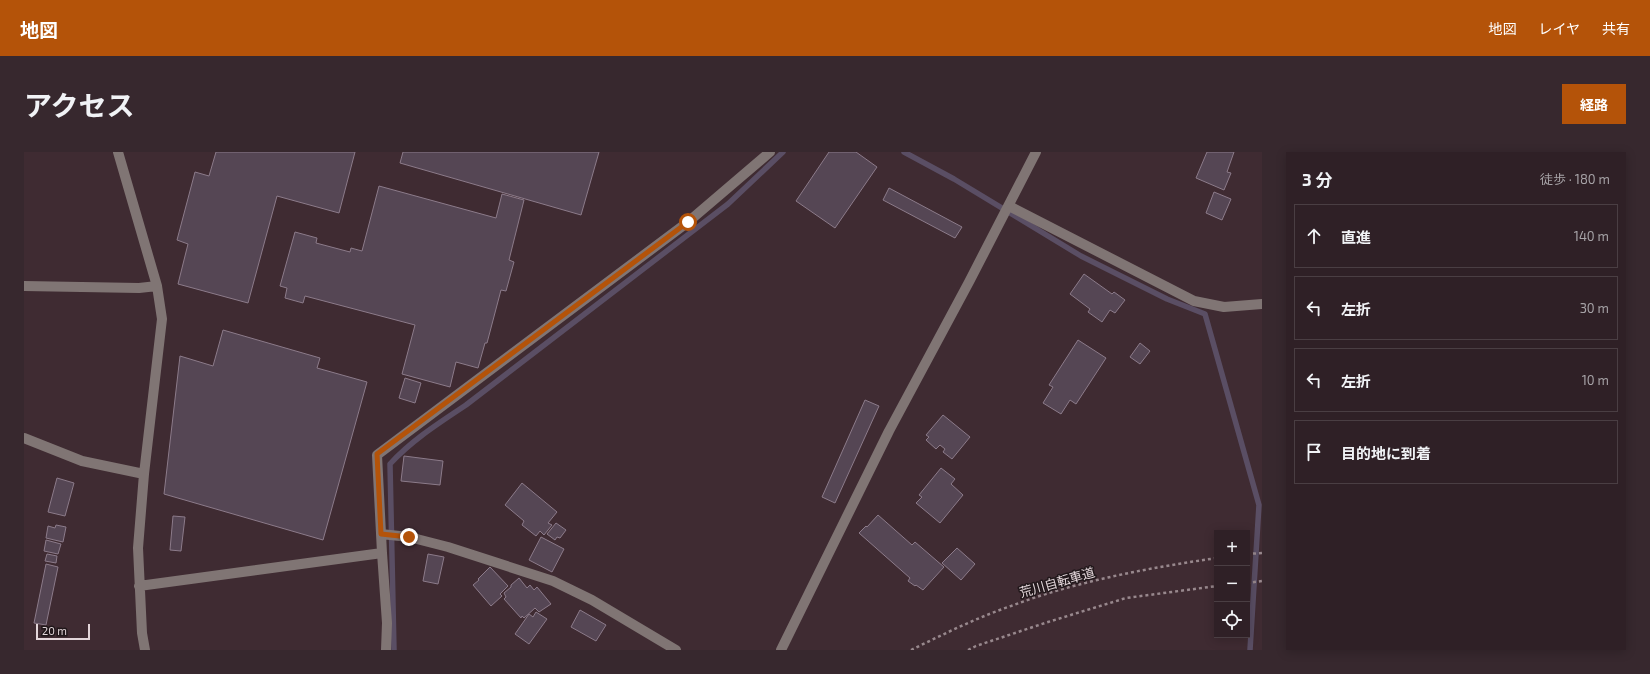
<!DOCTYPE html>
<html lang="ja">
<head>
<meta charset="utf-8">
<style>
	:root { --surface:#2f2026; --page:#37282e; --text:#f1f3f6; --muted:#a7a3a7; --line:#4a3e43; --accent:#b45309 }
	body { margin:0; font-family:"Exo 2","Noto Sans JP",sans-serif; background:var(--page); color:var(--text) }
	.controls { position:absolute; right:12px; bottom:12px; display:grid; overflow:hidden; border-radius:0px; box-shadow:0 2px 10px #0003 }
	.controls button { width:36px; height:36px; display:grid; place-items:center; padding:0; border:0; border-bottom:1px solid var(--line); background:var(--surface); color:var(--text); font:20px sans-serif }
	.scale { position:absolute; left:12px; bottom:10px; width:54px; box-sizing:border-box; padding-left:4px; border:2px solid #e3d6da; border-top:0; font-size:11px; line-height:14px; white-space:nowrap; color:#e3d6da; -webkit-text-stroke:3px #20171a; paint-order:stroke }
	.stop { position:absolute; width:12px; height:12px; margin:-9px; border:3px solid #b45309; border-radius:50%; background:#fff }
	.stop.end { background:#b45309; border-color:#fff; box-shadow:0 1px 4px #0008 }
	.list { margin:0; padding:0; list-style:none }
	h2 { display:flex; justify-content:space-between; align-items:center; height:52px; margin:0; padding:0 16px; font-size:17px }
	h2 small { font-size:13px; font-weight:400; color:var(--muted) }
	.list li { display:grid; grid-template-columns:26px 1fr auto; gap:12px; align-items:center; box-sizing:border-box; height:64px; margin:0 8px 8px; padding:0 8px; border:1px solid var(--line); border-radius:0px }
	.list b { display:block; font-size:15px; white-space:nowrap }
	.list em { font-size:13px; font-style:normal; color:var(--muted) }
	.icon { flex:none; width:22px; height:22px; fill:none; stroke:currentColor; stroke-width:2; stroke-linecap:round; stroke-linejoin:round }
	.map { position:relative; flex:none; width:1238px; height:498px; overflow:hidden; border-radius:0px }
	header { display:flex; align-items:center; gap:24px; box-sizing:border-box; height:56px; padding:0 20px; background:var(--accent); color:#fff }
	header strong { font-size:19px }
	nav { display:flex; gap:22px; margin-inline-start:auto; font-size:14px }
	.intro { display:flex; align-items:center; justify-content:space-between; box-sizing:border-box; height:96px; padding:0 24px }
	h1 { margin:0; font-size:28px }
	.button { padding:10px 18px; border-radius:0px; background:var(--accent); color:#fff; font-size:14px; font-weight:700 }
	main { display:flex; gap:24px; padding:0 24px }
	aside { flex:1; background:var(--surface); border-radius:0px; box-shadow:0 2px 10px #0003 }
	.map>svg:first-child { display:block }
	.lines { fill:none; stroke-linecap:round; stroke-linejoin:round }
	.stream { stroke:#5a4e64; stroke-width:5.5 }
	.building { fill:#554654; stroke:#8c7b8a }
	.path { stroke:#98888d; stroke-width:2.5; stroke-dasharray:3 3; stroke-linecap:butt }
	.minor { stroke:#807574; stroke-width:10 }
	.route { stroke:#b45309; stroke-width:5 }
	.labels { text-anchor:middle; stroke-width:3; stroke-linejoin:round; paint-order:stroke }
	.street-label { font-size:13px; fill:#e3d6da; stroke:#20171a }
</style>
</head>
<body>
<header>
<strong>地図</strong>
<nav><a>地図</a><a>レイヤ</a><a>共有</a></nav>
</header>
<div class="intro"><h1>アクセス</h1><a class="button">経路</a></div>
<main>
<div class="map">
<svg width="1238" height="498" viewBox="0 0 1238 498">
	<rect width="100%" height="100%" fill="#3f2b32"/>
	<g class="lines">
		<!-- stream -->
		<path class="stream" d="M880,0L930,27L1057,104L1143,147L1181,162L1235,353L1226,498
			M370,498L366,312C388,288 415,271 442,253L704,52L759,0"/>
	</g>
	<!-- building -->
	<path class="building" d="M192,0H331L315,61L253,44L224,151L154,132L164,92L153,88L171,20L185,24Z
		M379,0H575L557,63L376,11Z
		M805,0H832L853,15L811,76L772,49Z
		M1183,0H1210L1203,20L1207,21L1200,38L1172,26Z
		M355,34L472,66L478,42L500,48L485,108L490,110L482,139L477,138L463,191H461L454,216L432,210L426,235L378,222L391,173L281,144L279,151L261,146L263,136L256,134L271,80L293,86L292,91L326,100L327,96L338,99Z
		M865,36L938,75L931,86L859,48Z
		M1190,40L1207,47L1198,68L1182,61Z
		M1060,122L1088,142L1090,140L1101,148L1091,161L1086,158L1078,170L1064,160L1066,157L1046,142Z
		M199,178L296,206L293,216L343,230L299,388L140,342L156,204L189,214Z
		M1054,188L1082,206L1052,252L1046,248L1037,262L1019,251L1029,235L1025,233Z
		M1116,191L1126,199L1116,212L1106,205Z
		M381,226L397,231L391,251L375,246Z
		M841,248L855,254L811,351L798,345Z
		M919,263L946,285L928,307L919,300L921,297L916,293L912,297L902,288L905,285L902,283Z
		M380,304L419,309L416,333L377,329Z
		M917,316L931,327L927,332L939,343L916,371L892,351L898,345L895,343Z
		M33,326L50,331L41,364L24,360Z
		M498,331L533,360L524,371L528,373L520,383L516,379L512,384L498,373L500,369L481,353Z
		M854,363L888,393L891,390L920,415L899,438L892,433L891,434L884,429L886,426L835,381L842,374L843,375Z
		M149,364L161,365L157,399L146,398Z
		M532,371L542,378L536,386L533,385L531,388L523,382Z
		M32,373L42,375L39,390L22,386L24,374L31,376Z
		M517,385L540,397L528,420L505,408Z
		M22,388L37,392L34,402L20,399Z
		M933,396L951,412L937,428L918,411Z
		M23,402L33,404L32,411L21,409Z
		M404,402L420,405L414,432L399,429Z
		M22,412L34,415L22,473L10,471Z
		M466,415L484,434L476,442L478,444L467,454L449,433L455,428L454,427Z
		M495,426L503,436L506,433L510,438L513,435L527,452L515,460L511,456L500,466L498,464L497,466L480,447L482,445L480,441L487,435V433Z
		M556,458L582,473L572,489L547,475Z
		M512,460L523,467L505,492L491,482L505,462L509,465Z"/>
	<g class="lines">
		<!-- path -->
		<path class="path" d="M1223,402L1238,401
			M1223,431L1238,429
			M887,498C920,482 952,466 987,454C1053,429 1124,416 1193,406
			M944,498L952,494L1024,470L1102,446L1193,434"/>
		<!-- minor -->
		<path class="minor" d="M94,0L133,134L138,167L120,322L114,396L118,481L121,498
			M985,54L1170,149L1200,155L1238,152
			M0,134L115,136L133,134
			M0,286L58,309L120,322
			M357,382L385,385L424,395L529,429L568,448L652,498
			M115,434L358,401
			M362,498L363,471L358,401L353,303L664,70L746,0
			M757,498L865,279L945,130L1012,0"/>
	</g>
	<g class="lines">
		<!-- route -->
		<path class="route" d="M385,385L357,382L353,302L664,70"/>
	</g>
	<g class="labels">
		<!-- street labels -->
		<g class="street-label">
			<text transform="translate(1033 430) rotate(-16)" y="5">荒川自転車道</text>
		</g>
	</g>
</svg>
<div class="controls">
<button>+</button>
<button>−</button>
<button><svg class="icon" aria-label="locate" viewBox="0 0 24 24"><circle cx="12" cy="12" r="6"/><path d="M12 2v4M12 18v4M2 12h4M18 12h4"/></svg></button>
</div>
<div class="scale">20 m</div>
<div class="stop" style="left:664px;top:70px"></div>
<div class="stop end" style="left:385px;top:385px"></div>
</div>
<aside>
<h2>3 分<small>徒歩 · 180 m</small></h2>
<ul class="list">
<li><svg class="icon" aria-label="ahead" viewBox="0 0 24 24"><path d="M12 20V5M6 11l6-6 6 6"/></svg><div><b>直進</b></div><em>140 m</em></li>
<li><svg class="icon" aria-label="left" viewBox="0 0 24 24"><path d="M17 20v-9H6M10 6l-5 5 5 5"/></svg><div><b>左折</b></div><em>30 m</em></li>
<li><svg class="icon" aria-label="left" viewBox="0 0 24 24"><path d="M17 20v-9H6M10 6l-5 5 5 5"/></svg><div><b>左折</b></div><em>10 m</em></li>
<li><svg class="icon" aria-label="arrive" viewBox="0 0 24 24"><path d="M6 21V4h12l-3 4 3 4H6"/></svg><div><b>目的地に到着</b></div></li>
</ul>
</aside>
</main>
</body>
</html>
